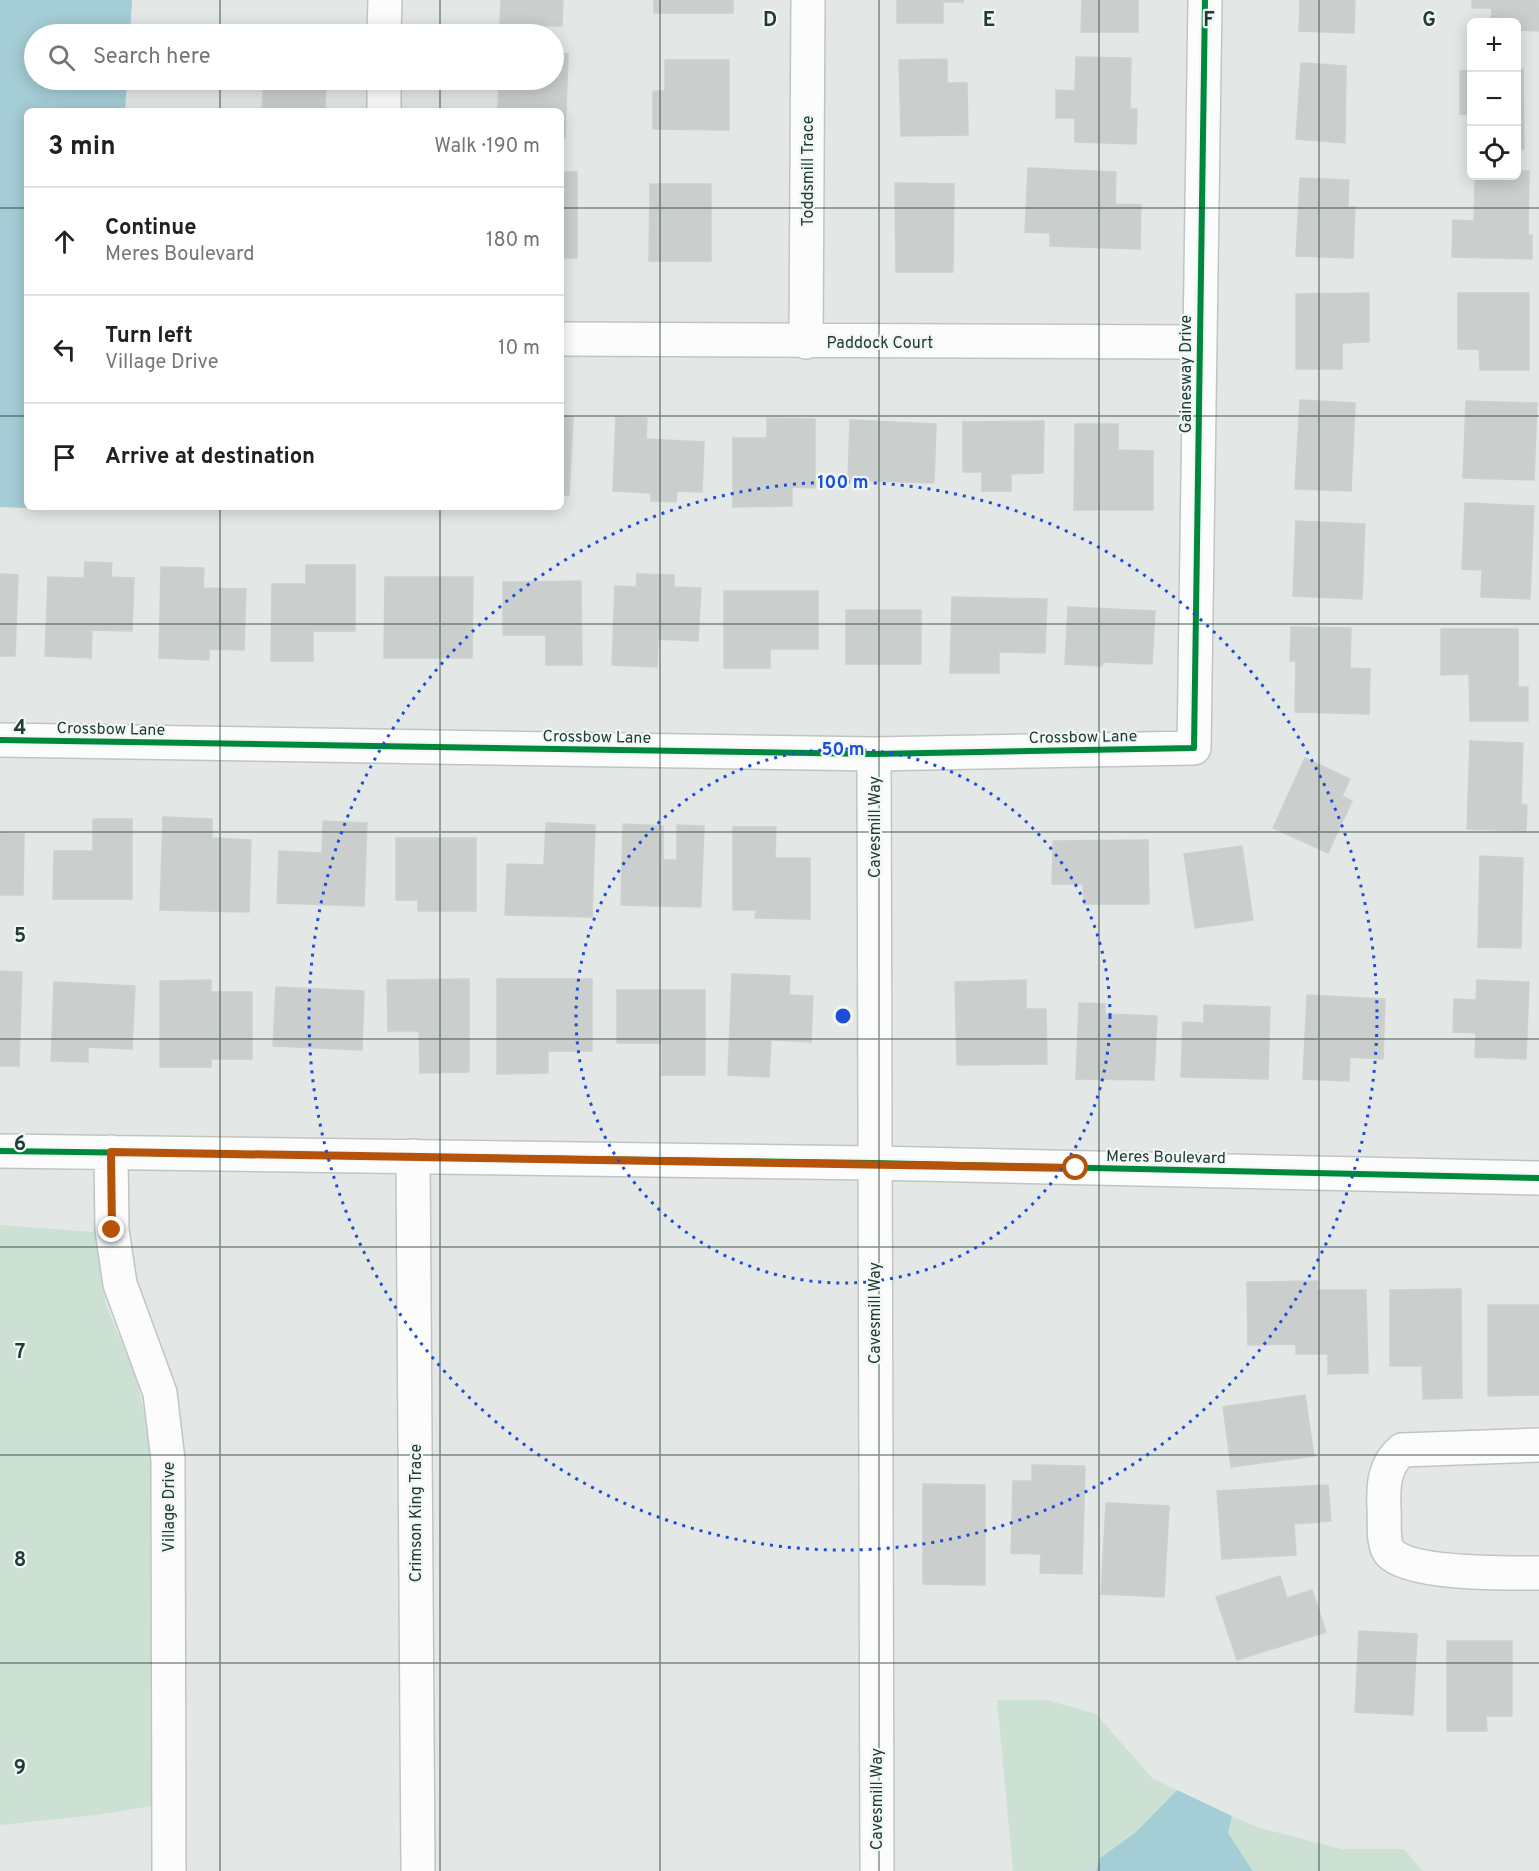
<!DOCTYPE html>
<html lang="en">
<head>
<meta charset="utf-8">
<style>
	:root { --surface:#fff; --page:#f2f2f2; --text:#202124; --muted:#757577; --line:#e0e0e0 }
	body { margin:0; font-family:Overpass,sans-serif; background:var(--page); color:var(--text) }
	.controls { position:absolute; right:18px; top:18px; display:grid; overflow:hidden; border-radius:9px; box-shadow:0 3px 15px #0003 }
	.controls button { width:54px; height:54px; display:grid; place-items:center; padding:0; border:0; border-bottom:2px solid var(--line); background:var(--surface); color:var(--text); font:30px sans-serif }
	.stop { position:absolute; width:18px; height:18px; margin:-14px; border:4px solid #b45309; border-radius:50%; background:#fff }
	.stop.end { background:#b45309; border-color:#fff; box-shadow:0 2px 6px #0008 }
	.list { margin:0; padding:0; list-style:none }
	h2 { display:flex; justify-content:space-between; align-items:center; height:78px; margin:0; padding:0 24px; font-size:26px }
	h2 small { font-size:20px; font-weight:400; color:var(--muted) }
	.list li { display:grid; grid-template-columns:39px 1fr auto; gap:18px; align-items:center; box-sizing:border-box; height:108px; padding:0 24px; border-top:2px solid var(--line) }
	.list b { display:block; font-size:22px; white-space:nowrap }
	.list p { margin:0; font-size:20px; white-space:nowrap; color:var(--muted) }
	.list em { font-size:20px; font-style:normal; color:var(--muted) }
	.icon { flex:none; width:33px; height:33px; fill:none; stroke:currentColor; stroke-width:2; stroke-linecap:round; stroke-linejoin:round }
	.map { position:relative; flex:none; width:1539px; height:1871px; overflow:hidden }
	.search { position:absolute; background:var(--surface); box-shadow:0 3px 15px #0003; left:24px; top:24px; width:540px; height:66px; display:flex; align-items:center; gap:15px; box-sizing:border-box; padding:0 21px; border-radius:33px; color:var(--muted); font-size:22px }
	.panel { position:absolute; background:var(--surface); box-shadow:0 3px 15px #0003; left:24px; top:108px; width:540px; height:402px; border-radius:9px }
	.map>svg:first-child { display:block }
	.green { fill:#cce1d3 }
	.water { fill:#a5cdd5 }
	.building { fill:#cacfcd; stroke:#ccd1cf; stroke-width:1.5 }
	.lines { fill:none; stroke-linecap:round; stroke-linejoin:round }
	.minor-casing { stroke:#c0c5c3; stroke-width:36 }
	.minor { stroke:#fbfcfb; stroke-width:33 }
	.cycleway-casing { stroke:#f1f7f4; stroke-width:10 }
	.cycleway { stroke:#00873e; stroke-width:6 }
	.route { stroke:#b45309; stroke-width:8 }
	.grid { fill:none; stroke:#213b35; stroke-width:1.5; stroke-opacity:0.55 }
	.ring { fill:none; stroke:#1d4ed8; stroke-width:3; stroke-dasharray:3 6 }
	.labels { text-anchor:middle; stroke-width:4.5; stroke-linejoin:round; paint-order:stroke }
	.street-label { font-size:16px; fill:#213b35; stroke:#f1f7f4 }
	.grid-label { font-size:20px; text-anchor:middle; font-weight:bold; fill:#213b35; stroke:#f1f7f4; stroke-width:4.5; stroke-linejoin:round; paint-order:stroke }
	.centre { fill:#1d4ed8; stroke:#f1f7f4; stroke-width:3 }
	.ring-label { font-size:18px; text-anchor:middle; font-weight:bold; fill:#1d4ed8; stroke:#f1f7f4; stroke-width:4.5; stroke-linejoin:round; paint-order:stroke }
</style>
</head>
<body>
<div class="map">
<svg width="1539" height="1871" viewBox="0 0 1539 1871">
	<rect width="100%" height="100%" fill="#e3e8e6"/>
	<!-- green -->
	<path class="green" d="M0,1225L94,1232L106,1305L136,1377L147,1425L150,1461L151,1806L97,1815L0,1825Z
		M997,1700H1047L1096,1714L1152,1778L1177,1790L1136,1832L1100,1858L1096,1871H1013Z
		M1232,1816L1257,1827L1341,1849H1404L1423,1871H1253L1228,1833Z"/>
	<!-- water -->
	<path class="water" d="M0,0H132L130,34H34V80H127L125,111H27V507H79L77,510L0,507Z
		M1177,1790L1232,1816L1228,1833L1253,1871H1096L1100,1858L1136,1832Z"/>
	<!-- building -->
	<path class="building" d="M501,0H563L562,26L500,24Z
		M654,0H733V13H654Z
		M897,0H963V2H943V23H897Z
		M1082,0H1138V32H1081Z
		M1300,0H1355L1354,33L1299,31Z
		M1472,0H1539V31L1516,30V22H1491L1492,8H1472Z
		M554,53L568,54L565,138H561V111H498L499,80H554Z
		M1076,57L1131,58L1130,109H1137L1136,144L1075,142V118H1056V90L1075,91Z
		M947,59V83H967L968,135L901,136L899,60Z
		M665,60H729V130L653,129V91H665Z
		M1301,63L1346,66L1345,143L1296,139Z
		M1516,69H1523L1524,149H1516Z
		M1472,70V115L1460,114V71Z
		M264,80H326L325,111H262Z
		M1028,168L1116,172L1115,204L1141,205L1140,249L1050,246V233L1025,232Z
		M1516,171H1529L1528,235H1532V259L1452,257L1453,220L1474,221L1475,176H1516Z
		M561,172H577V258H561Z
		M1300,178L1349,180L1348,207H1355L1353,258L1296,256Z
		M895,183L954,184L953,272H896Z
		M650,184H711V261H649Z
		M1369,293V342L1342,343V369H1296V294Z
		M1458,293H1529V370H1480L1479,349H1458Z
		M1300,400L1355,403L1351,491L1295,489Z
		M1466,401L1537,403L1534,480L1463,478Z
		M561,416L573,417L569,495H561Z
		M616,417L647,418L646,439L704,442L702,492L677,491L676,502L651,501V493L613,491Z
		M767,418L815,419V488L792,487V506L733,507V438H767Z
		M850,420L936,424L934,483L848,480Z
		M1044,421L1043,473L1011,474V491H982V472H963V422Z
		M1075,424H1118V450L1153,451V510H1074Z
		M1465,503L1534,506L1530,599L1481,597L1482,570L1462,569Z
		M1296,521L1365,524L1362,599L1293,596Z
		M85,562L112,563L111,577L134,578L132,631L92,630L91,658L45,656L48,577L84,578Z
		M306,565H355V631H313V661H271L272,584H306Z
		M161,567L204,568L203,588L246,589L244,650L209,649V660L159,658Z
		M0,574L18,575L15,656H0Z
		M637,574L674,575V587L701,588L698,641L658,639L657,667L612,665L615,586L636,587Z
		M385,577H473L472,658H384Z
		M581,581L582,665H546V635H503V582Z
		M724,591H818V649H770V668H724Z
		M952,597L1047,599L1045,653L999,652V673H950Z
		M1068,607L1155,611L1152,664L1103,662L1102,666L1065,664Z
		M846,610H921V664H846Z
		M1291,627L1351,628L1350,668L1370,669L1369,714L1295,712L1296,661H1290Z
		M1441,629H1518V687H1528V721H1470L1469,674L1441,675Z
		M1470,741L1523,743L1521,804L1527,805L1526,831L1467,829Z
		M1305,758L1350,779L1342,796L1352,801L1328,853L1273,828Z
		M163,817L212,819V838L251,840L249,912L160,910Z
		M93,819H132V899H53L54,851H93Z
		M323,821L367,823L364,906L277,903L279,851L322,853Z
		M546,823L595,825L592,917L505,915L507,864L544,865Z
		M623,824L663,826V860H677V825L704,826L701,907L621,905Z
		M733,827H776L775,858H810V919L755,918L756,910H733Z
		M0,833L24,834L23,895H0Z
		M396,838H476V911H418V900H396Z
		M1148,840L1149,904H1084L1083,884H1052L1053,841Z
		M1242,846L1253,920L1195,928L1184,854Z
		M1480,856L1523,858L1521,948L1478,947Z
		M0,971L22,972L19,1066H0Z
		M732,974L790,976L789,995L813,996L811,1042L771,1040L769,1077L728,1075Z
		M469,979V1072L420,1073L419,1031H388L387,980Z
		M497,979H592V1051H548V1073L497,1074Z
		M211,980V992H252V1059H211V1067H160V981Z
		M1026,980V1009H1046L1047,1064L957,1065L955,982Z
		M1477,980L1529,982L1526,1059L1475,1057L1476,1033L1453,1032L1454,999L1476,1000Z
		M54,982L135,986L132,1049L88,1047V1062L51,1061Z
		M276,987L364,991L362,1050L273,1046Z
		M617,990H705V1075H662V1043H617Z
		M1307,995L1385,999L1383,1059L1350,1057L1349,1081L1303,1079Z
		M1079,1003L1105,1004V1014L1157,1016L1154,1080L1076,1079Z
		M1204,1005L1270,1007L1268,1079L1181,1077L1183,1022L1204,1023Z
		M1317,1281V1290H1366L1368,1373L1328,1374V1354H1296V1344L1248,1345L1247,1282Z
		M1461,1289L1462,1398L1423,1399L1422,1366H1390V1290Z
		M1488,1305H1539V1395L1488,1396Z
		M1305,1395L1314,1456L1231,1467L1223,1407Z
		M1032,1465L1085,1466L1082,1574L1040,1573L1041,1554L1011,1553L1013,1481H1032Z
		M923,1484L985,1485V1585L923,1584Z
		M1328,1485L1331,1521L1294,1524L1296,1555L1222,1559L1217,1491Z
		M1106,1503L1169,1506L1164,1597L1101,1594Z
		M1280,1576L1287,1598L1312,1590L1326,1632L1237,1660L1216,1597Z
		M1359,1631L1417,1634L1413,1715L1355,1712Z
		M1447,1641H1512V1716H1486L1487,1731H1447Z"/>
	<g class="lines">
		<!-- minor casing -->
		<g class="minor-casing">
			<path id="minor" d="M384,34L385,0
				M384,111V80
				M561,339L1198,342
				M806,342L808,0
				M0,740L874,754L1194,748L1205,0
				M874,754L877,1871
				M0,1151L873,1163L1539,1178
				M111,1152L112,1230L120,1284L160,1393L168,1460L169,1871
				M413,1156L418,1871
				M1539,1445L1402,1450C1384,1465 1383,1486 1384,1508C1385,1520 1382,1544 1390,1553C1412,1575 1508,1573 1539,1573"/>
		</g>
		<!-- minor -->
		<use href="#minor" class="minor"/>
		<!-- cycleway casing -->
		<g class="cycleway-casing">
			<path id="cycleway" d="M0,740L874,754L1194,748L1205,0
				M0,1151L873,1163L1539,1178"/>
		</g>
		<!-- cycleway -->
		<use href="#cycleway" class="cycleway"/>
	</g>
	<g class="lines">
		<!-- route -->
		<path class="route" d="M112,1230L111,1152L1076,1168"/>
	</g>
	<!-- grid -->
	<path class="grid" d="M220,0V34M440,0V34M660,0V1871M879,0V1871M1099,0V1871M1319,0V1871M220,80V111M440,80V111M0,208H27M561,208H1539M0,416H27M561,416H1539M220,507V1871M440,507V1871M0,624H1539M0,832H1539M0,1039H1539M0,1247H1539M0,1455H1539M0,1663H1539"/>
	<!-- distance rings -->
	<g class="ring">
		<circle cx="843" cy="1016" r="267"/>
		<circle cx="843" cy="1016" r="534"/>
	</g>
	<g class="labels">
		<!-- street labels -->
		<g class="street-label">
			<text transform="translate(807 171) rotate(-90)" y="6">Toddsmill Trace</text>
			<text x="880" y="348">Paddock Court</text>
			<text transform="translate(1185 374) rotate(-90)" y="6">Gainesway Drive</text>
			<text transform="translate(111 728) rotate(1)" y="6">Crossbow Lane</text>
			<text transform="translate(597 736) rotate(1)" y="6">Crossbow Lane</text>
			<text transform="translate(1083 736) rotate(-1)" y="6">Crossbow Lane</text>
			<text transform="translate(874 827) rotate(-90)" y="6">Cavesmill Way</text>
			<text transform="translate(1166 1156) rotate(1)" y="6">Meres Boulevard</text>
			<text transform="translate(874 1313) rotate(-90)" y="6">Cavesmill Way</text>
			<text transform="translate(168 1507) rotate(-90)" y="6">Village Drive</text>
			<text transform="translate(415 1513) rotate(-90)" y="6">Crimson King Trace</text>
			<text transform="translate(876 1799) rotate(-90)" y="6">Cavesmill Way</text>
		</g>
	</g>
	<g class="grid-label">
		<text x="770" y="26">D</text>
		<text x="989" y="26">E</text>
		<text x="1209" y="26">F</text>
		<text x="1429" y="26">G</text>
		<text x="20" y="734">4</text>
		<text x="20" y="942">5</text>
		<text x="20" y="1150">6</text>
		<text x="20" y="1358">7</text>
		<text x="20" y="1566">8</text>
		<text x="20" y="1774">9</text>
	</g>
	<circle cx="843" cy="1016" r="9" class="centre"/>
	<g class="ring-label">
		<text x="843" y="488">100 m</text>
		<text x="843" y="755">50 m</text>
	</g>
</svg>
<div class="controls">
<button>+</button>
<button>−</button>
<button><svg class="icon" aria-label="locate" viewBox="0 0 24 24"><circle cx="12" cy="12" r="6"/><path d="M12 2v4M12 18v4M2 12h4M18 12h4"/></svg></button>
</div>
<div class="stop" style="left:1076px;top:1168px"></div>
<div class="stop end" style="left:112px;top:1230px"></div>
<div class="search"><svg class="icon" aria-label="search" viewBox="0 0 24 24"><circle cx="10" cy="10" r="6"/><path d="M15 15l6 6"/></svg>Search here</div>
<section class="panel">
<h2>3 min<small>Walk · 190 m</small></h2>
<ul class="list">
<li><svg class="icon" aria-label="ahead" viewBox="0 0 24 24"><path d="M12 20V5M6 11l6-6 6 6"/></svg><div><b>Continue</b><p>Meres Boulevard</p></div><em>180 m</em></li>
<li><svg class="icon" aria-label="left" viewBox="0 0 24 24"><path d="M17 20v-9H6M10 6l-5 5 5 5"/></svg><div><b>Turn left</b><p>Village Drive</p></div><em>10 m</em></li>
<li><svg class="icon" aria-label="arrive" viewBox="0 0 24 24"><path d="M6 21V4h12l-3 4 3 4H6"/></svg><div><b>Arrive at destination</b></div></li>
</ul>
</section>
</div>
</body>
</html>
